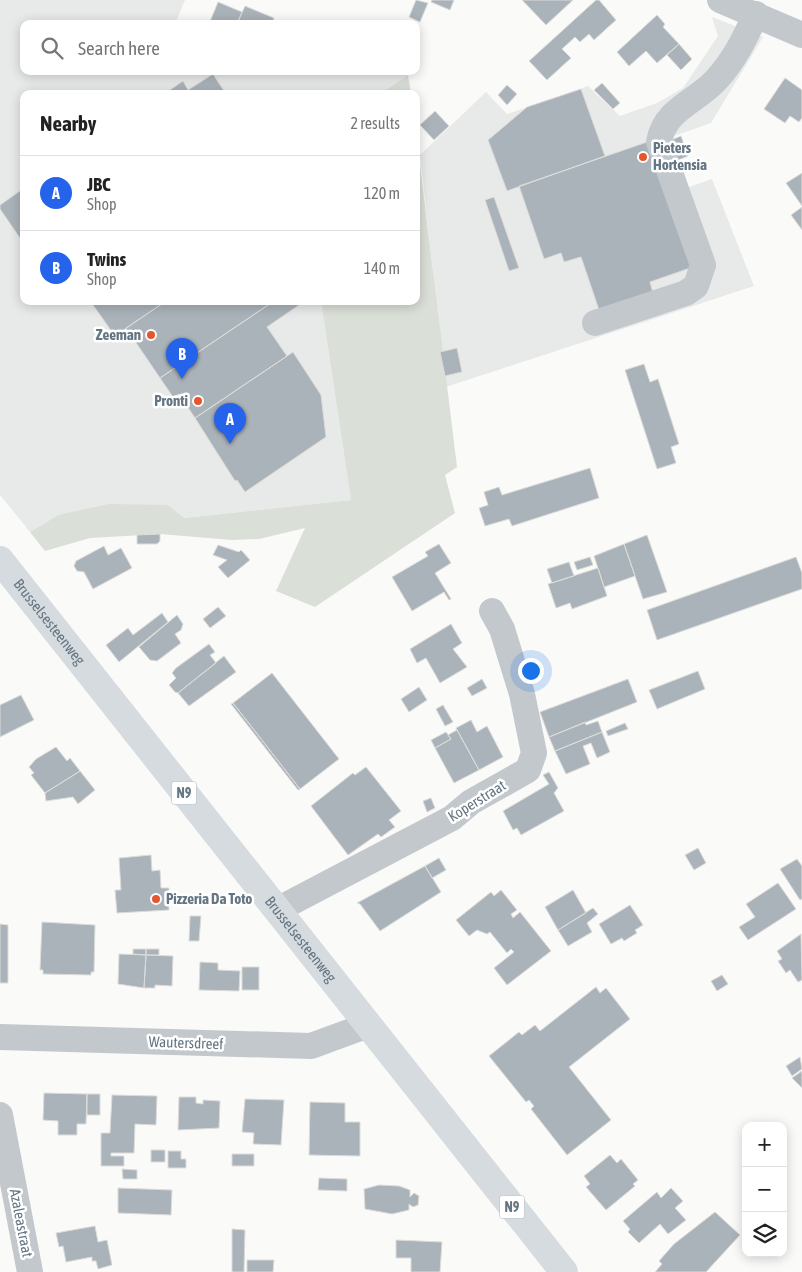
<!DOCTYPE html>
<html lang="en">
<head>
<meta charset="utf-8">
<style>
	:root { --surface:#fff; --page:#f2f2f2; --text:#222; --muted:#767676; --line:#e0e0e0; --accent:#2563eb }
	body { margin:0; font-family:"Asap Condensed",sans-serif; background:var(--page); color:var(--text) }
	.controls { position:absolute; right:15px; bottom:15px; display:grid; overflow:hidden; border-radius:10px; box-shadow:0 2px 12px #0003 }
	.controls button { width:45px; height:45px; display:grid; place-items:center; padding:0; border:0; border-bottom:1px solid var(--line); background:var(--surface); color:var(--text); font:25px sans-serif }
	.you { position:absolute; left:530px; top:670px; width:18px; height:18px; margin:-12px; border:4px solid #fff; border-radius:50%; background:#1a73e8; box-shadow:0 0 0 8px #1a73e833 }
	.badge { display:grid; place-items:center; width:32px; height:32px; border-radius:50%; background:var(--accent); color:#fff; font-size:16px; font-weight:700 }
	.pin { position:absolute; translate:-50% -41px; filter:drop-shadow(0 1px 2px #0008) }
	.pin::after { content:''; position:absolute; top:26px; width:18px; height:15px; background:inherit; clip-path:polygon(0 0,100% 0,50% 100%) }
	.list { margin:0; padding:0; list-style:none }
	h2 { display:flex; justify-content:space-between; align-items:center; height:65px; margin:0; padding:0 20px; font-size:21px }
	h2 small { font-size:16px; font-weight:400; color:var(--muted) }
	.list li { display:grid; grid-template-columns:32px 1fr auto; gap:15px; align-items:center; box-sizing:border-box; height:75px; padding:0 20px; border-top:1px solid var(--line) }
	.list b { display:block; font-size:19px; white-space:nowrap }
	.list p { margin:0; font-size:16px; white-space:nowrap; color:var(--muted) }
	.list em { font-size:16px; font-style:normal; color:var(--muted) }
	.icon { flex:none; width:28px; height:28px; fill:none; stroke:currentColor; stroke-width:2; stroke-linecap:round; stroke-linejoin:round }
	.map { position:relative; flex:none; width:802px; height:1272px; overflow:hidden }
	.search { position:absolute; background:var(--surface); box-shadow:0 2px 12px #0003; left:20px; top:20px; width:400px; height:55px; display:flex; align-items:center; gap:12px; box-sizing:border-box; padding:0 18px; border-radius:10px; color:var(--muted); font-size:19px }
	.panel { position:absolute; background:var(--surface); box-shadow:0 2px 12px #0003; left:20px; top:90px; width:400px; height:215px; border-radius:10px }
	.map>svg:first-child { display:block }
	.built { fill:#e8e9e9 }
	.green { fill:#dadfd7 }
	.building { fill:#aab3b9; stroke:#dcdcda }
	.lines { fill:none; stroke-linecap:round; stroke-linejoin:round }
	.minor { stroke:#c3c8cc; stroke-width:26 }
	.major { stroke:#d6dbdf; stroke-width:28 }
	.poi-dot { fill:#e4572e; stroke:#fff; stroke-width:2 }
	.labels { text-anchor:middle; stroke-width:5; stroke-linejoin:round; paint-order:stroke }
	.shield { fill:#fff; stroke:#939fa8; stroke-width:1 }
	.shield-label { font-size:14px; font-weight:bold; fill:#657683 }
	.poi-label { font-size:15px; font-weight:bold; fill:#657683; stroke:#fff; text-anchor:start }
	.street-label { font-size:15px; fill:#657683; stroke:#fff }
</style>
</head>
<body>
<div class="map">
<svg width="802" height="1272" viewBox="0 0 802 1272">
	<rect width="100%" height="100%" fill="#fafaf8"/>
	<!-- built -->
	<path class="built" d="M0,0H185L175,24H24V71H378L408,75L380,94H24V301H321L351,500L183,518L168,505L58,515L30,532L0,495Z
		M712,17L763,37L711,123L668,138L686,188L712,179L754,286L446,387L420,155L486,92L507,114L588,86L620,116L657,103L683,88L718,36Z"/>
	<!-- green -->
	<path class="green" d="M408,75L411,94H380Z
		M416,132L457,467L445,475L455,513L315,607L276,591L305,528L259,539L232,540L160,534L90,538L45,551L30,532L58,515L109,504L168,505L184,518L351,500L321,301H416Z"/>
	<!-- building -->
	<path class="building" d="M416,0L428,3L420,22L409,17Z
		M432,0H454L450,10L431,2Z
		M522,0H573L546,25Z
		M596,0H599L616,20L594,40L589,34L580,42L575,37L562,49L571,58L547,80L529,61Z
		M218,2L242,12L237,24H209Z
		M245,6L274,18L272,24H237Z
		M657,15L665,24L663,27L679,44L657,63L646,51L629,66L617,52Z
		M679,44L692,59L681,70L667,55Z
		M213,74L226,94H164L183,81L188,90Z
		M785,78L802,90V118L799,122L790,116L785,123L764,109Z
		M602,83L620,103L613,109L594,90Z
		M507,85L517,94L507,105L498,95Z
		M581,89L605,156L507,191L488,140L527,107Z
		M435,111L449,126L434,140L420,125Z
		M681,136L688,156L676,161L669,141Z
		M650,141L693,267L650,282L653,293L599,310L581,257L564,262L561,253L544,259L519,186Z
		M802,173V206L786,183Z
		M24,188V244L0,209V205Z
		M494,197L519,268L509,271L485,200Z
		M802,207V230L791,215Z
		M90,301H166L115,336Z
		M166,301H274L160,378L126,328Z
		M274,301H305L267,327L287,356L195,418L179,394L173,397L160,378Z
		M457,348L462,372L445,376L440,352Z
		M293,352L321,395L326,437L245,492L237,480L235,481L195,418Z
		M644,364L650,382L658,379L679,444L671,447L676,463L657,469L625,370Z
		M590,468L599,498L512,526L509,519L485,526L479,508L488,505L484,492L499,487L502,495Z
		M160,534V541L157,544H137V535Z
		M647,535L667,592L643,599L624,544Z
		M439,544L451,563L435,573L451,599L449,600L444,592L412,611L392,577L428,556L425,552Z
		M624,544L635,576L604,587L594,556Z
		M218,545L239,552L241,550L250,560L228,578L218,567L227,560L213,555Z
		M104,546L108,555L121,548L132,568L93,589L84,572L77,571L74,566L76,561Z
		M590,557L593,565L577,570L574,562Z
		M796,557L802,573V589L657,640L647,610Z
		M569,562L574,576L552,583L547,569Z
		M598,568L607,596L572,609L570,603L556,608L548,584Z
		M218,607L226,616L210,628L203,619Z
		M162,613L168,622L119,662L106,645L128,628L133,635Z
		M177,615L183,624L181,630L175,634L181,643L157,661L150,660L139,647Z
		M451,624L462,643L453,649L467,667L440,683L426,658L417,663L410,649Z
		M209,644L215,652L210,655L216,663L178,693L175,692L169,685L176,678L172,673L176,668Z
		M224,656L236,672L189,706L178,693Z
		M698,671L705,689L657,709L649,690Z
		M272,673L339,759L300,789L233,703Z
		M482,679L487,688L472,696L467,688Z
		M628,679L637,702L549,737L540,712Z
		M419,687L427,700L409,712L401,699Z
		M21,695L34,720L0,737V705Z
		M233,703L300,789L298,790L231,704Z
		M443,705L453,722L445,726L436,709Z
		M471,720L477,732L487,726L503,757L479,770L456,728Z
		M598,721L602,732L555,751L549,737L585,722L586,725Z
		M625,723L628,729L608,736L606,731Z
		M457,730L479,770L454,783L435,748L451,739L448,735Z
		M446,732L451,739L435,748L431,740Z
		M602,732L610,752L597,758L591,743L583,746L590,764L566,774L555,751Z
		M56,747L67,761L70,758L80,771L45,793L31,775L34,773L29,767L36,759Z
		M366,767L401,811L389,820L395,827L381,837L378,834L348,855L311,806L353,773L355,775Z
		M80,771L95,790L78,804L73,797L46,801L45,793Z
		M549,772L558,788L554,793L564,811L521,835L517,828L513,830L503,811L549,784L543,775Z
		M431,798L435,808L427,812L423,801Z
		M698,848L706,863L694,870L685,855Z
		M151,855L152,871L160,870L161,888H169V910L117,913L115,890H121L119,858Z
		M439,858L446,870L432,878L425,866Z
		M797,859L802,866V899L800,900L780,869Z
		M425,866L441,892L380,931L360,904L357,903Z
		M778,883L796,909L748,940L739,927L755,917L746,904Z
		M501,890L517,910L511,914L513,918L520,912L551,951L507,985L494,968L514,952L511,949L507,953L490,932L487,934L477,930L469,936L456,920L491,892L494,896Z
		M573,890L586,913L558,930L545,907Z
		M630,905L643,925L635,930L637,933L624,941L622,938L611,944L599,924Z
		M593,908L598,914L587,923L592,932L568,946L558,930Z
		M190,916H201L199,941H189Z
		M42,922L95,925L94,972H91V975L43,974V970H40Z
		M0,924L8,925V983H0Z
		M801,934L802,980L798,982L790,970L786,973L778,961L782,959L777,951Z
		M133,949H146V955L133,954Z
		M146,949H159V955H146Z
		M119,954L146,955L144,988L118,984Z
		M146,955L173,956L172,986L155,985V988H144Z
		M200,962L218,963V970L240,971L239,991L199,990Z
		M242,967H259V990H242Z
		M722,975L728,984L717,991L711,981Z
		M596,987L600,993L606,988L630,1019L569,1067L611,1120L567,1155L531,1109L534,1106L529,1100L526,1102L489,1056L519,1032L522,1035L535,1025L540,1031Z
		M800,1057L802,1069L792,1076L786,1066Z
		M802,1071V1088L792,1078Z
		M44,1093L87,1094L86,1124H77V1135H58V1121L43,1120Z
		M87,1094H100V1115H87Z
		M112,1095L157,1096L156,1125L135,1124L134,1153H111V1156H124V1166H101V1133H110Z
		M179,1097H196V1103L203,1104V1100L220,1101L219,1128L178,1130Z
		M245,1099L284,1100L281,1145L253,1144L254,1133L242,1132Z
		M310,1102L345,1103V1122H360V1156L309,1155Z
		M151,1150H165V1162H151Z
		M168,1151H181V1159H186V1168H168Z
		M232,1154H254V1166H232Z
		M610,1155L617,1163L621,1159L638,1180L633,1184L635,1186L606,1210L586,1187L590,1184L584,1176Z
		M122,1169L137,1170V1179H123Z
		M319,1178L347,1179V1191L318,1190Z
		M379,1185L399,1186L410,1190V1197L414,1193L419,1196L418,1205L413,1207L409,1204V1210L392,1214L365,1209L364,1189Z
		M118,1188L172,1190L171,1215L118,1213Z
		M671,1188L683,1201L675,1208L686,1220L668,1234L660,1224L639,1243L628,1232L630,1229L623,1221L657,1192L661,1198Z
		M715,1212L740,1235L706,1272H655L662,1264L659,1261L674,1244Z
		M95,1226L98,1242L107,1240L112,1265L98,1269L96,1261H92V1257L66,1262L63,1246L59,1247L56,1233Z
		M232,1229L245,1230L244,1272H232Z
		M396,1240L442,1242L440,1272H411V1258H396Z
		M247,1260H274L273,1272H247Z"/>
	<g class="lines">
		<!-- minor -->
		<path class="minor" d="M720,0L802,35
			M595,323L686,293L696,286L703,265L659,142C665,108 697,102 717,79C735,59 745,38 756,14
			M277,910L452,818L471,802L528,770L534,753L522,694L502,629L492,611
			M0,1037L311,1046L368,1025
			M0,1115L30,1272"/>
		<!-- major -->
		<path class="major" id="s1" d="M0,560L564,1272"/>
	</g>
	<!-- markers -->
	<g class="poi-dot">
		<circle cx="643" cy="157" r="5"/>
		<circle cx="151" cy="335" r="5"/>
		<circle cx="198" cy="401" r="5"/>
		<circle cx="156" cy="899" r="5"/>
	</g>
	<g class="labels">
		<!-- shield labels -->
		<g class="shield">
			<rect x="171.5" y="781.5" width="25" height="23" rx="4"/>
			<rect x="499.5" y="1195.5" width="25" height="23" rx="4"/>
		</g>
		<g class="shield-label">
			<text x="184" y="798">N9</text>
			<text x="512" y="1212">N9</text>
		</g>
		<!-- poi labels -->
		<g class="poi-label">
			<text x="653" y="153">Pieters<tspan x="653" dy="17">Hortensia</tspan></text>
			<text x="141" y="340" text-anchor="end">Zeeman</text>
			<text x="188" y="406" text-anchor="end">Pronti</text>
			<text x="166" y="904">Pizzeria Da Toto</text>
		</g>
		<!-- street labels -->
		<g class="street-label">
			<text dy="5" stroke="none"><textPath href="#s1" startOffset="79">Brusselsesteenweg</textPath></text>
			<text transform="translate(477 801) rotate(-32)" y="5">Koperstraat</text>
			<text dy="5" stroke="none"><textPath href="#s1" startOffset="484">Brusselsesteenweg</textPath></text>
			<text transform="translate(186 1043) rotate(2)" y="5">Wautersdreef</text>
			<text transform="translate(21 1223) rotate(79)" y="5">Azaleastraat</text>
		</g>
	</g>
</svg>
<div class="controls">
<button>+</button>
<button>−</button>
<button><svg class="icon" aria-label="layers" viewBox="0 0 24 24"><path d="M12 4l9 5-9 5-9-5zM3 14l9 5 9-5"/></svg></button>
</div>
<div class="you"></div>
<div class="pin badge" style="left:230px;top:444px">A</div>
<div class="pin badge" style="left:182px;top:379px">B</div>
<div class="search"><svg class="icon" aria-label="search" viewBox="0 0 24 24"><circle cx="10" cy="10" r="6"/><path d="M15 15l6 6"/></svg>Search here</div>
<section class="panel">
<h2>Nearby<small>2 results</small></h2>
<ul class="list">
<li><span class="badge">A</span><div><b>JBC</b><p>Shop</p></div><em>120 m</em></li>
<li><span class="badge">B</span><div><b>Twins</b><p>Shop</p></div><em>140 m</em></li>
</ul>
</section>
</div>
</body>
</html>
